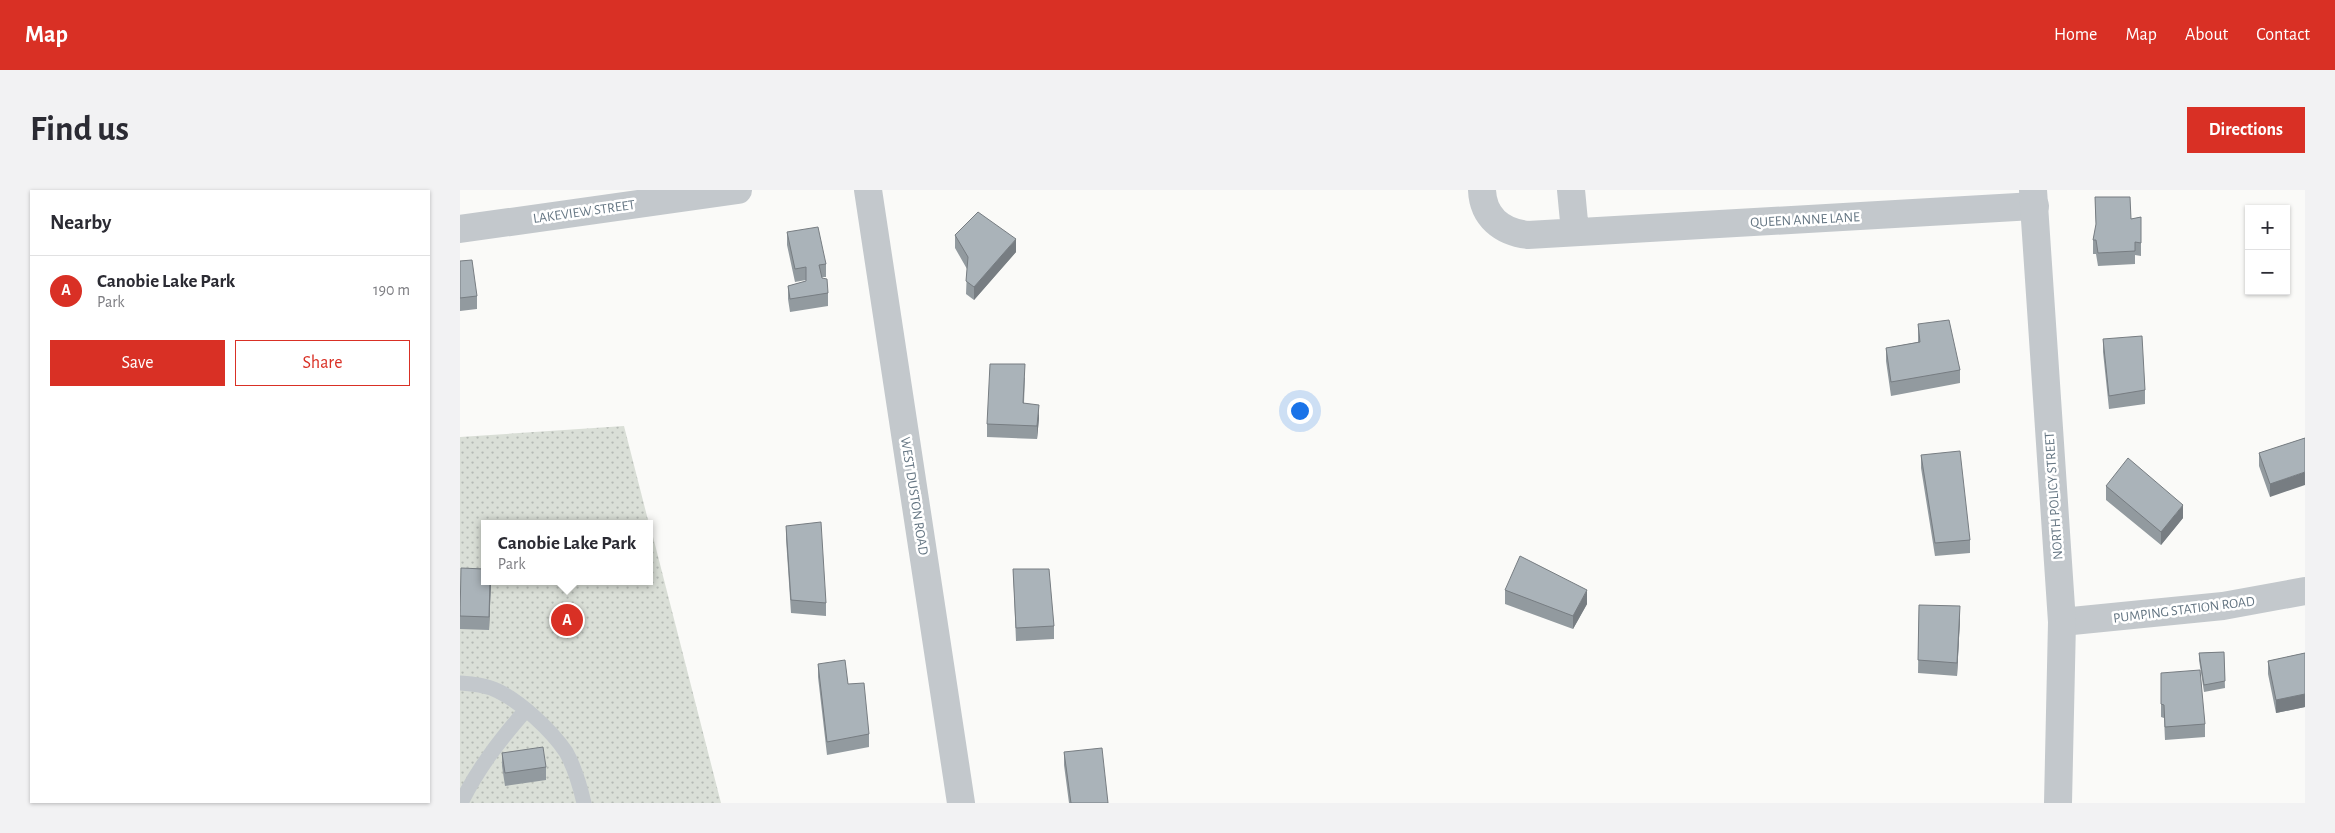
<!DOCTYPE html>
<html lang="en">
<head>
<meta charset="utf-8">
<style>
	:root { --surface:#fff; --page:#f2f2f3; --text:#2b2b33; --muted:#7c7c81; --line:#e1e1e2; --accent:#d93025 }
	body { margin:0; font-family:"Alegreya Sans",sans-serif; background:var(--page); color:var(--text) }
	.controls { position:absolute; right:15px; top:15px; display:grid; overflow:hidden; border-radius:0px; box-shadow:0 1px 4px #0004 }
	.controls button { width:45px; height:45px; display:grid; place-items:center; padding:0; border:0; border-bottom:1px solid var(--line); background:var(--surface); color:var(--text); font:25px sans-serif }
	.you { position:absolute; left:839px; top:220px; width:18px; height:18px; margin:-12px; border:4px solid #fff; border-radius:50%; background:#1a73e8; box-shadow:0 0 0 8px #1a73e833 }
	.badge { display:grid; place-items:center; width:32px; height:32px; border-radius:50%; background:var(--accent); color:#fff; font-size:16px; font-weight:700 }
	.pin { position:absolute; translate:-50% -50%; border:2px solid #fff; box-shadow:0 1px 5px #0006 }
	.popup { position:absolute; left:21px; top:330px; width:172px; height:65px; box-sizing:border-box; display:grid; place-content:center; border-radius:0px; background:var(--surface); filter:drop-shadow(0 1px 4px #0005); font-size:16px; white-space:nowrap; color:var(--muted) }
	.popup b { font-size:19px; color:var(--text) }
	.popup::after { content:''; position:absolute; left:50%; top:100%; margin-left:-10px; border:10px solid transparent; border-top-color:var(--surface) }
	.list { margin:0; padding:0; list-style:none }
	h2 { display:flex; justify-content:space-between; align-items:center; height:65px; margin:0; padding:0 20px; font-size:21px }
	h2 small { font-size:16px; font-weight:400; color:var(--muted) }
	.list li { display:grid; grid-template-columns:32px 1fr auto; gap:15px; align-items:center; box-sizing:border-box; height:70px; padding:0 20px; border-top:1px solid var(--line) }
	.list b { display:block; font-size:19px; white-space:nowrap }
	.list p { margin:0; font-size:16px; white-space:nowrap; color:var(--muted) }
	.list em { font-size:16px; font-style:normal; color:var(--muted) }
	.actions { display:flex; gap:10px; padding:15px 20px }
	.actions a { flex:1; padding:11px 0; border:1px solid var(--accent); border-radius:0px; text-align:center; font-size:18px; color:var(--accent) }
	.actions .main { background:var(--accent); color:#fff }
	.map { position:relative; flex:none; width:1845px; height:613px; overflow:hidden; border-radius:0px }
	header { display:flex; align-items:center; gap:30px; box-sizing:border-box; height:70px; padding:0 25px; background:var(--accent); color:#fff }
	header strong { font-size:24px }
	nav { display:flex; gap:28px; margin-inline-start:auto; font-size:18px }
	.intro { display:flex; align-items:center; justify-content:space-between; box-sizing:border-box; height:120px; padding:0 30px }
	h1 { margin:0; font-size:35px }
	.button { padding:12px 22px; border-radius:0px; background:var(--accent); color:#fff; font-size:18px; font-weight:700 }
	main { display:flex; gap:30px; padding:0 30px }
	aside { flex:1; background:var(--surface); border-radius:0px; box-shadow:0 1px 4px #0004 }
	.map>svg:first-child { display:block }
	.park { fill:url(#park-dots) }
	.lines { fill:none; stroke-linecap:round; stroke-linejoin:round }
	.service { stroke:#c3c8cc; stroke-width:15 }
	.minor { stroke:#c3c8cc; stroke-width:28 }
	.tertiary { stroke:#c3c8cc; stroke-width:28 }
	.wall { fill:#929a9f }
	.shaded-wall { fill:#777d82 }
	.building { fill:#aab3b9; stroke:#777d82 }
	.labels { text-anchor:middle; stroke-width:5; stroke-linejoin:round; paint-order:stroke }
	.street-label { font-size:14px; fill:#657683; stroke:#fff }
</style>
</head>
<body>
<header>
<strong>Map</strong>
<nav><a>Home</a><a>Map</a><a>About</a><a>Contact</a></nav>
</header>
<div class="intro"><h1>Find us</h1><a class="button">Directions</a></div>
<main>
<aside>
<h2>Nearby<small></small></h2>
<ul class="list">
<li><span class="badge">A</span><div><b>Canobie Lake Park</b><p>Park</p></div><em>190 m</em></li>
</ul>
<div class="actions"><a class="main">Save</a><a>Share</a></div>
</aside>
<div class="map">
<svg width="1845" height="613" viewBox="0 0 1845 613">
	<defs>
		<pattern id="park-dots" width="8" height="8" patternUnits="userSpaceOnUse" patternTransform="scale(1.25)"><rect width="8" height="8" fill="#dadfd7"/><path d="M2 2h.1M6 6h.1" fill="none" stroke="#b4b9b4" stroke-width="1.8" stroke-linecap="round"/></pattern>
	</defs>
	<rect width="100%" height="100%" fill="#fafaf8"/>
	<!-- park -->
	<path class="park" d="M164,236L189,334H24V391H190V335L261,613H0V247Z"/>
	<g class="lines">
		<!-- service -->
		<path class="service" d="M0,493C13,494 26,495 38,501C61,512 92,541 106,562C115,578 120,596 124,613
			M1,613C18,578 40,550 65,521"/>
		<!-- minor -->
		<path class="minor" d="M408,0L501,613
			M1022,0C1023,27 1042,42 1068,45L1575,16
			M1111,0L1115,42
			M0,39L278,0
			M1602,432L1763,416L1845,401"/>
		<!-- tertiary -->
		<path class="tertiary" d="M1573,0L1602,432L1598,613"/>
	</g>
	<!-- wall -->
	<path class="wall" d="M1635,7L1671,29L1681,27V66L1675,65V74L1638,76L1636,64H1633V50L1636,37Z
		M327,42L366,74V87H362L368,103V116L330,122L328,109V96L346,91V90L335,92L327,55Z
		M495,45L556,62L514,110L506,104L507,79L495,58Z
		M0,71L17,106V119L0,121Z
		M1458,134L1500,180V193L1431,206L1426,171V158L1458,152Z
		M1643,149L1685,200V214L1649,219L1643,162Z
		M565,187L564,213L579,228L577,249L527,247V234Z
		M1845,248L1810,307L1799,276V263Z
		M1461,265L1510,350V363L1475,366L1461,278Z
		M1646,296L1723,328L1701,355L1646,310Z
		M326,336L366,413V426L331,423L326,349Z
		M553,379L594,436V449L556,451Z
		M31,391L29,440L0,439V419Z
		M1045,400L1127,414L1113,439L1045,414Z
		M1459,415L1500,429L1497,486L1458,483Z
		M1764,462L1765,498L1744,502L1739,470V463Z
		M1845,463V517L1816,523L1808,484V471Z
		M358,474L388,494L409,544V557L367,565L358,487Z
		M1701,483L1745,534V547L1705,550L1704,528L1701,527Z
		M604,562L648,613H609L604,575Z
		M42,563L86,577V590L45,596L42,576Z"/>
	<!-- shaded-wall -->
	<path class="shaded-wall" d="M556,49V62L514,110V97Z
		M579,215V228L577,249V236Z
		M1845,282V295L1810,307V294Z
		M1723,315V328L1701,355V342Z
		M30,391L31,392L29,440V427Z
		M1127,400V414L1113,439V426Z
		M1500,416V429L1497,486V473Z
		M1845,504V517L1816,523V510Z"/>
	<!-- building -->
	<path class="building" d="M1635,7H1670L1671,29L1681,27V53L1675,52V61L1638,63L1636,50H1633L1636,34Z
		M518,22L556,49L514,97L506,91L508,67L495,45Z
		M358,37L366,74L359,75L362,88L367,89L368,103L330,109L328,96L346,91V77L335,79L327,42Z
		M12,70L17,106L0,108V71Z
		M1489,130L1500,180L1431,192L1426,158L1460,152L1458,134Z
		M1682,146L1685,200L1649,206L1643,149Z
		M530,174H565L563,213L579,215L577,236L527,234Z
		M1845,248V282L1810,294L1799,263Z
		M1500,261L1510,350L1475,353L1461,265Z
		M1668,268L1723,315L1701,342L1646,296Z
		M361,332L366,413L331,410L326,336Z
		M1060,366L1127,400L1113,426L1045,400Z
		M1,378L24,379V391H30L29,427L0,426Z
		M553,379H589L594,436L556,438Z
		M1459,415L1500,416L1497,473L1458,470Z
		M1764,462L1765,491L1744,495L1739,463Z
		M1845,463V504L1816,510L1808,471Z
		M385,470L388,494L404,493L409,544L367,552L358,474Z
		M1740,480L1745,534L1705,537L1704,515L1701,514V483Z
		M83,557L86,577L45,583L42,563Z
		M642,558L648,613H611L604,562Z"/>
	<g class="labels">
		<!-- street labels -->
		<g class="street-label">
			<text transform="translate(124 21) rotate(-8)" y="5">LAKEVIEW STREET</text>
			<text transform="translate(1345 29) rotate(-3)" y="5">QUEEN ANNE LANE</text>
			<text transform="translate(455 306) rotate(81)" y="5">WEST DUSTON ROAD</text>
			<text transform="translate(1593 306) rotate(-94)" y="5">NORTH POLICY STREET</text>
			<text transform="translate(1724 419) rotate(-7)" y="5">PUMPING STATION ROAD</text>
		</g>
	</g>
</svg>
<div class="controls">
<button>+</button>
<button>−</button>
</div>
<div class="you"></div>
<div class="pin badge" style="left:107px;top:430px">A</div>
<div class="popup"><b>Canobie Lake Park</b>Park</div>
</div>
</main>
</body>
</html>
